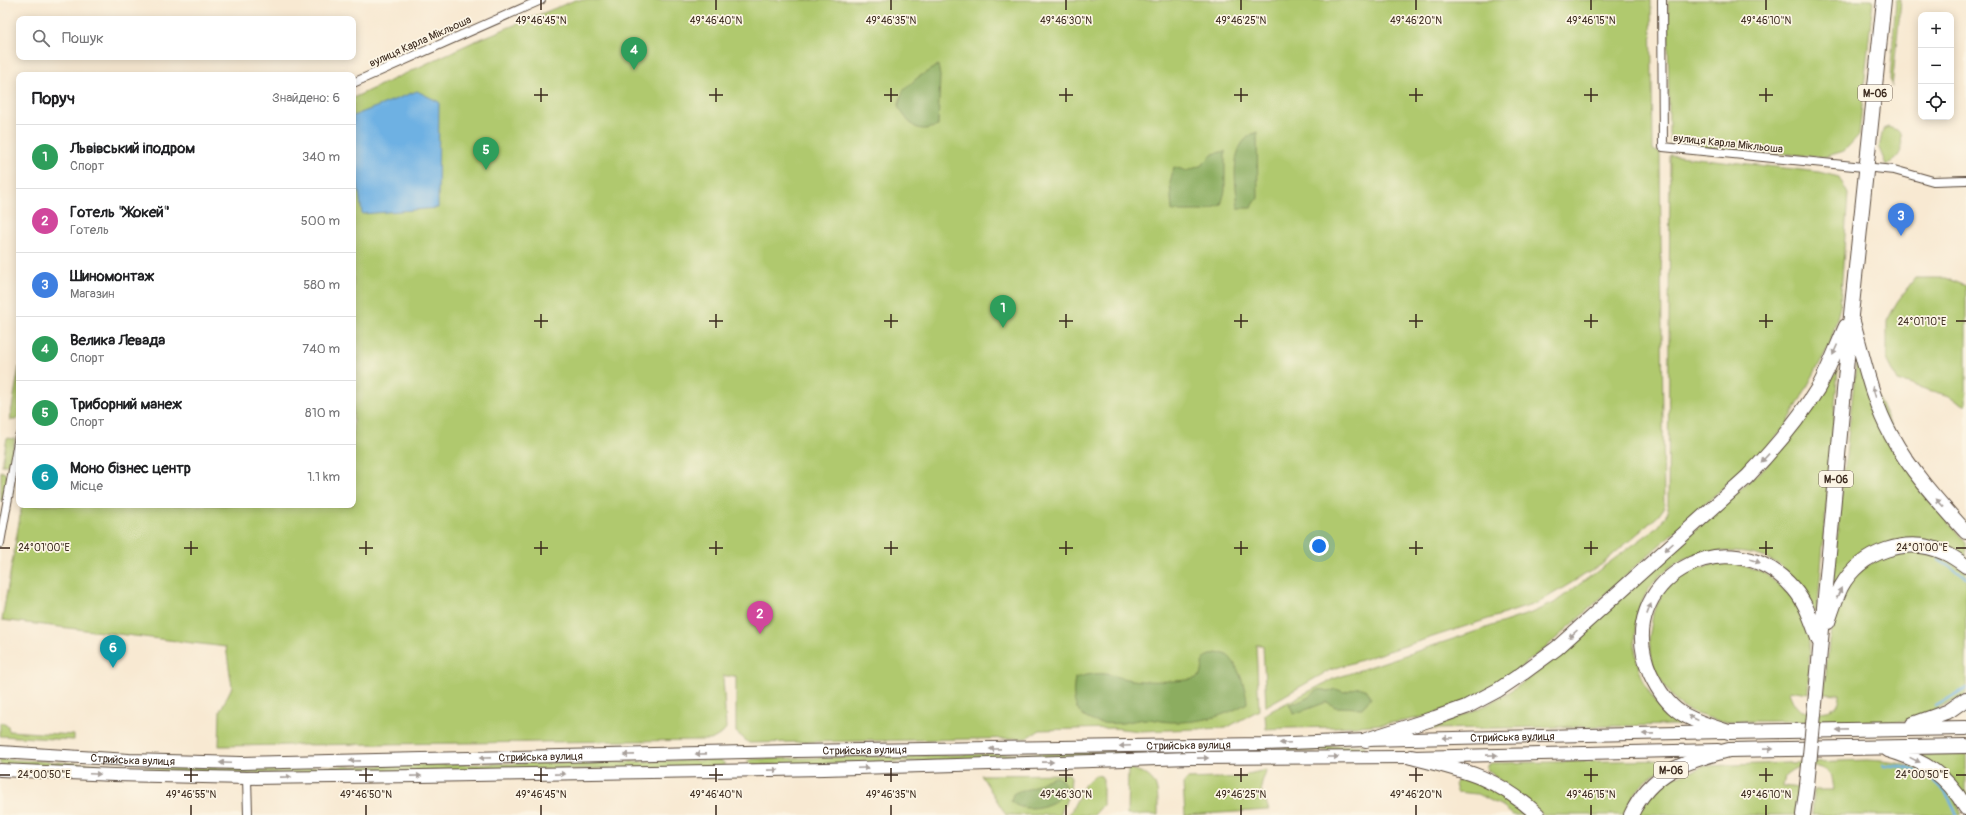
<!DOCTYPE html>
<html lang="uk">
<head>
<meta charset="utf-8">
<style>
	:root { --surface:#fff; --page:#f6f6f6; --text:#202124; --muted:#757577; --line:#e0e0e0; --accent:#2563eb }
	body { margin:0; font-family:Pangolin,sans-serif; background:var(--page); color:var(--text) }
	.controls { position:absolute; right:12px; top:12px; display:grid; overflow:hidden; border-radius:8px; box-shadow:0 2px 10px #0003 }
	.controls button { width:36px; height:36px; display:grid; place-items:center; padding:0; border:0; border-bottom:1px solid var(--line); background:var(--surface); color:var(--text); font:20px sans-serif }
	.you { position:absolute; left:1319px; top:546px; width:14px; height:14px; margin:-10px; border:3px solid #fff; border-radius:50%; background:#1a73e8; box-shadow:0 0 0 6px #1a73e833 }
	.badge { display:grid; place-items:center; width:26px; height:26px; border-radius:50%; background:var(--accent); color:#fff; font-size:13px; font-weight:700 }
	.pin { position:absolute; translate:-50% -33px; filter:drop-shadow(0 1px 2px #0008) }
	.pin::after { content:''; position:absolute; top:21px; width:14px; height:12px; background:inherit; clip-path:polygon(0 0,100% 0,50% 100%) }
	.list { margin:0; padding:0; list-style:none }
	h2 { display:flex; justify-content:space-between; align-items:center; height:52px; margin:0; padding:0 16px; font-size:17px }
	h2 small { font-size:13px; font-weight:400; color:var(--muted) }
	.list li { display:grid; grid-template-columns:26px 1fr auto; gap:12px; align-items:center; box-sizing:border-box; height:64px; padding:0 16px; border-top:1px solid var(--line) }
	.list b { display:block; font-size:15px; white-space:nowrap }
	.list p { margin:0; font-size:13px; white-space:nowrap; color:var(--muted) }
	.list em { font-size:13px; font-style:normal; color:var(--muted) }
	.icon { flex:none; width:22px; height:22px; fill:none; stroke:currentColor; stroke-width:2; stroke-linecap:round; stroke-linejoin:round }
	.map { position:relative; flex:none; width:1966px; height:815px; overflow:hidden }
	.search { position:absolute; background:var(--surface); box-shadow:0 2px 10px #0003; left:16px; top:16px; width:340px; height:44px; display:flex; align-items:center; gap:10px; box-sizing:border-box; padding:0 14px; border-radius:8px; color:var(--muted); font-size:15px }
	.panel { position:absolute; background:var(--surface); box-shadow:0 2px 10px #0003; left:16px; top:72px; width:340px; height:436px; border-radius:8px }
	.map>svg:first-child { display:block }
	.green { fill:#b0c96e; stroke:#767a46 }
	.forest { fill:#8cad61; stroke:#646c40 }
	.water { fill:#6eb1e3; stroke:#546e80 }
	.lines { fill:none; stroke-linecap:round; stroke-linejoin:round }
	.stream { stroke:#6eb1e3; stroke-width:2.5 }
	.street-casing { stroke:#574739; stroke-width:10 }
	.primary-casing { stroke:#574739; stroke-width:14 }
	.highway-casing { stroke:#574739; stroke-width:16 }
	.street { stroke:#fff; stroke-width:8 }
	.primary { stroke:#fff; stroke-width:12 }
	.highway { stroke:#fff; stroke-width:14 }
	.highway-bridge-casing { stroke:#574739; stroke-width:16; stroke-linecap:butt }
	.highway-bridge { stroke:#fff; stroke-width:14 }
	.oneway { fill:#a79f9a }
	.ticks { fill:none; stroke:#3b2a1e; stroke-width:1.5 }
	.labels { text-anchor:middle; stroke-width:3.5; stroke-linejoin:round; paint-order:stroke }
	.shield { fill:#fcf5e5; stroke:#75675a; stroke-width:1 }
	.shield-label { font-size:10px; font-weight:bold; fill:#3b2a1e }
	.street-label { font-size:11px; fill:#3b2a1e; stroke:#fcf5e5 }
	.ticks-label { font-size:10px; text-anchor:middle; fill:#3b2a1e; stroke:#fcf5e5; stroke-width:3.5; stroke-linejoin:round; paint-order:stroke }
</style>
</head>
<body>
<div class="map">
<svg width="1966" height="815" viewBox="0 0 1966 815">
	<rect width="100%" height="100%" fill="#fcf5e5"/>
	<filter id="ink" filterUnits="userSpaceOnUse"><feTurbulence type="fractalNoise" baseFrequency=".025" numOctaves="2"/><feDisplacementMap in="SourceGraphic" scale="8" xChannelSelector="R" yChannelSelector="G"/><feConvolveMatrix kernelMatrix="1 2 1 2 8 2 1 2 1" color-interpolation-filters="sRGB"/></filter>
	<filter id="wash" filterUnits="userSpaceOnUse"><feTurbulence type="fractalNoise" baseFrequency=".012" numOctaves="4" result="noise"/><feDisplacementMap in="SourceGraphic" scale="16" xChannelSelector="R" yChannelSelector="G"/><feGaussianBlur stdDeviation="0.9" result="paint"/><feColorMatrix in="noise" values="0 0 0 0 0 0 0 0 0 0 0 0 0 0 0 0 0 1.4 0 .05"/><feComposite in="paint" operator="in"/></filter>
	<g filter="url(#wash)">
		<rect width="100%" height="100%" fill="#f8e9d2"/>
		<!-- green -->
		<path class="green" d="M575,0H1651L1653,150L1660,153L1664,508L1658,516L1601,565L1538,603L1330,670L1266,706L1263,645H1256L1259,710L1226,728L1140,731L1113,728L1040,730L1027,738L749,743L736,732V676H723L726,728L723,733L711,740L219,746L220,711L232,687L226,647L2,620L22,505H353V98L473,42Z
			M1668,0H1873L1859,135L1844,151L1824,157L1676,145L1671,143L1669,134Z
			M1896,0H1901L1892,87L1890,79Z
			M1888,127L1897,130L1901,134C1903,151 1901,157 1886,165L1879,148L1883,129Z
			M1670,155L1819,172L1839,177L1848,194L1840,307L1830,344L1786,426L1762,453C1712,497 1663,542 1614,586C1560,635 1507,689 1436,713C1386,730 1319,726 1266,729L1265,714L1333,679L1531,613L1554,603L1659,526L1668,512Z
			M1915,278H1946L1966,286V406L1949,396L1898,381L1887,359V321L1897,302Z
			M1857,355L1922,491L1966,543V561L1886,546L1830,602Z
			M19,367V417L15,420H10Z
			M1838,369L1817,615C1807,600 1798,581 1783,568C1770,557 1752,553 1735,552C1656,544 1613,616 1646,686C1654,702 1667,714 1680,725L1431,729L1489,704L1521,684L1552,661L1765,467C1793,436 1817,405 1838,369Z
			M7,438L15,439L11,462L7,465H2Z
			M1,471L5,473C10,479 6,497 1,501Z
			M1930,551L1966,571V694L1961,698L1917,719L1894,722L1719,721L1690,712L1678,704L1669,693L1653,667L1649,640L1653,613L1664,590L1685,571L1727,561L1763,572L1786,591L1796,601L1808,627L1810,641L1808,693L1789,690V692C1791,698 1794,705 1799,709C1803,712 1809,712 1814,712C1828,712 1840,710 1840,694L1824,693L1829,641L1837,606L1853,576L1888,552Z
			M0,722L8,726L9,731L74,735V740L0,736Z
			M1364,745L1366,750L1191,753L1189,751Z
			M1142,751L1146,753L1142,756L757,765L749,763L747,761L751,759Z
			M1966,754V801L1915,755Z
			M0,759L128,766L245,768L721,760L725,764L721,767L245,774L128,772L0,765Z
			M1676,760C1651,775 1634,787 1624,815H1543L1486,769L1488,764L1492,763Z
			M1867,760C1910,762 1946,771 1962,815H1812L1814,790H1833C1832,784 1832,777 1828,772C1824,768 1819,767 1813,767C1798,766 1785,768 1783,786L1799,788L1796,815H1637L1643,802L1666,780L1705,766Z
			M1128,768C1159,776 1158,786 1158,815H1127Z
			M1266,770C1266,775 1263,778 1262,782C1259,794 1266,800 1269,810L1185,815L1183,784L1187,779L1245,777L1248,774Z
			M1069,774L1071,777L1070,791L1060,815H1006L981,775Z
			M1459,774L1492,787L1529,815H1513L1500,805L1477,794L1457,792L1455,784Z
			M1095,775L1101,776L1103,779V805L1094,815H1069L1085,784Z"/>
		<!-- forest -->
		<path class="forest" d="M938,65L940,76L938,126C915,134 911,125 898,107L903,91L917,78Z
			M1257,132L1258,198L1251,208H1238C1236,183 1227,143 1257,132Z
			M1225,151V191L1221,205L1204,211H1172L1170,182L1174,167L1187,171L1202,165L1213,154Z
			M1216,653C1218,654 1223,653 1225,654C1237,659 1247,692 1247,703C1225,717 1197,723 1171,722C1163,722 1155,719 1147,719C1139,719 1130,722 1122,723C1088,726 1068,716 1075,678C1086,675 1094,673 1105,674C1114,675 1123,679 1132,680C1143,682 1187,682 1196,678C1203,676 1203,669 1202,663L1206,657Z
			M1359,687L1367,690L1371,698L1362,708L1335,707L1327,702L1294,714L1289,704C1294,703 1300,702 1305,699C1315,695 1317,685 1328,692L1336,689L1344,692Z
			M1056,777L1062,780L1065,786C1063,790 1062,795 1059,798C1048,808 1021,813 1011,801L1013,794C1019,790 1025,790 1032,788C1040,784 1047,778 1056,777Z"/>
		<!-- water -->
		<path class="water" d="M417,91L439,102L438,208L362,214L353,149V116Z"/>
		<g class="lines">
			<!-- stream -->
			<path class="stream" d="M1939,560L1966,577
				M1936,706L1966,688
				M1963,711L1966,713
				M1883,765C1920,767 1943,778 1957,815"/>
		</g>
	</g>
	<g filter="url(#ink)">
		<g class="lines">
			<!-- street casing -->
			<g class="street-casing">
				<path id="street" d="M1662,0L1663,147L1894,170L1933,181L1966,180
					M353,83L541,0
					M0,543L19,436
					M247,778L248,815"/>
			</g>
			<!-- primary casing -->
			<g class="primary-casing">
				<g id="primary">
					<path id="s1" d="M0,752L129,760L241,763L795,751L1262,744L1366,740L1724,732"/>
					<path d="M0,770L114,775L247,778L420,776L824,769L1191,758L1411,757L1718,750"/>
				</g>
			</g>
			<!-- highway casing -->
			<g class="highway-casing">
				<path id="highway" d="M1853,322C1864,360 1872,401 1891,435C1911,472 1938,501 1966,532
					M1828,622C1832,610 1836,598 1841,587C1861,551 1908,535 1945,553C1952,556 1959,561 1966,566
					M1819,641C1812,623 1807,604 1794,589C1729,513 1610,582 1650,673C1657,688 1667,704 1681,713C1695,722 1713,727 1729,732L1966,728
					M1816,694L1851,315L1884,0
					M1913,724L1949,711L1966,699
					M1366,740L1435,718L1466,707L1498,690L1523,673L1557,648L1747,477C1773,450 1798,421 1818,388C1829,369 1837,346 1846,326
					M1888,750C1925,761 1947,775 1966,808
					M1411,757C1464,770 1497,777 1538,815
					M1631,815C1651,772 1686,761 1729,750L1966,746
					M1803,815L1807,785"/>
			</g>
			<!-- street -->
			<use href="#street" class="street"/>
			<!-- primary -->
			<use href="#primary" class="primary"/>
			<!-- highway -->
			<use href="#highway" class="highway"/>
			<!-- highway-bridge casing -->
			<g class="highway-bridge-casing">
				<path id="highway-bridge" d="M1807,785L1816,694"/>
			</g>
			<!-- highway-bridge -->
			<use href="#highway-bridge" class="highway-bridge"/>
		</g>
		<!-- one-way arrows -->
		<defs><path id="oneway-solid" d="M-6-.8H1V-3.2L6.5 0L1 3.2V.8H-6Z"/></defs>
		<g class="oneway">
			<use href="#oneway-solid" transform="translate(1835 350) rotate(114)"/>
			<use href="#oneway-solid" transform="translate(1874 392) rotate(-107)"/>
			<use href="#oneway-solid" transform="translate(1765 458) rotate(133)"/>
			<use href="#oneway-solid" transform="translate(1940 503) rotate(-133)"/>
			<use href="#oneway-solid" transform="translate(1669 547) rotate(138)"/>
			<use href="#oneway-solid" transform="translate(1755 561) rotate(20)"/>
			<use href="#oneway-solid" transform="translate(1839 593) rotate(-65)"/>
			<use href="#oneway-solid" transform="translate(1649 609) rotate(-69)"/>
			<use href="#oneway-solid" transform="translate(1573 634) rotate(138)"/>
			<use href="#oneway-solid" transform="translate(1693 718) rotate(-155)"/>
			<use href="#oneway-solid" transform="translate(1842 730) rotate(179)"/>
			<use href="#oneway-solid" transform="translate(1648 734) rotate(179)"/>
			<use href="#oneway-solid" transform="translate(1448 738) rotate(179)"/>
			<use href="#oneway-solid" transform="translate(1285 743) rotate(178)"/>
			<use href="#oneway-solid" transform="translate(1125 746) rotate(178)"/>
			<use href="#oneway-solid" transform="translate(995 749) rotate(179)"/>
			<use href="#oneway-solid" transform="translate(1768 749) rotate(-1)"/>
			<use href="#oneway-solid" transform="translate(701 754) rotate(179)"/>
			<use href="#oneway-solid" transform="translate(629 755) rotate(179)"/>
			<use href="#oneway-solid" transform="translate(1492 755) rotate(-1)"/>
			<use href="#oneway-solid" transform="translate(1333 757)"/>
			<use href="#oneway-solid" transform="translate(485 758) rotate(179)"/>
			<use href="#oneway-solid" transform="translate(1203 758) rotate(-1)"/>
			<use href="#oneway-solid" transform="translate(1915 760) rotate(26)"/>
			<use href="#oneway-solid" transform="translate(355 761) rotate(179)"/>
			<use href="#oneway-solid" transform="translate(1048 762) rotate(-1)"/>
			<use href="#oneway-solid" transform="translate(225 763) rotate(-178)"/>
			<use href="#oneway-solid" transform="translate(863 768) rotate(-2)"/>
			<use href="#oneway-solid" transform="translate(773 770) rotate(-1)"/>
			<use href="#oneway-solid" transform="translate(95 774) rotate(2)"/>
			<use href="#oneway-solid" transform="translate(560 774) rotate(-1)"/>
			<use href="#oneway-solid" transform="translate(416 776) rotate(-1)"/>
			<use href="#oneway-solid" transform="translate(286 777) rotate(-1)"/>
		</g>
	</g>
	<!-- ticks -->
	<path class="ticks" d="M541,0V10M716,0V10M891,0V10M1066,0V10M1241,0V10M1416,0V10M1591,0V10M1766,0V10M541,88V102M716,88V102M891,88V102M1066,88V102M1241,88V102M1416,88V102M1591,88V102M1766,88V102M534,95H548M709,95H723M884,95H898M1059,95H1073M1234,95H1248M1409,95H1423M1584,95H1598M1759,95H1773M541,314V328M716,314V328M891,314V328M1066,314V328M1241,314V328M1416,314V328M1591,314V328M1766,314V328M534,321H548M709,321H723M884,321H898M1059,321H1073M1234,321H1248M1409,321H1423M1584,321H1598M1759,321H1773M1956,321H1966M191,541V555M366,541V555M541,541V555M716,541V555M891,541V555M1066,541V555M1241,541V555M1416,541V555M1591,541V555M1766,541V555M0,548H10M184,548H198M359,548H373M534,548H548M709,548H723M884,548H898M1059,548H1073M1234,548H1248M1409,548H1423M1584,548H1598M1759,548H1773M1956,548H1966M191,768V782M366,768V782M541,768V782M716,768V782M891,768V782M1066,768V782M1241,768V782M1416,768V782M1591,768V782M1766,768V782M0,775H10M184,775H198M359,775H373M534,775H548M709,775H723M884,775H898M1059,775H1073M1234,775H1248M1409,775H1423M1584,775H1598M1759,775H1773M1956,775H1966M191,805V815M366,805V815M541,805V815M716,805V815M891,805V815M1066,805V815M1241,805V815M1416,805V815M1591,805V815M1766,805V815"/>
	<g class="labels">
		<!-- shield labels -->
		<g class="shield">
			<rect x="1858" y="85" width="34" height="16" rx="3"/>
			<rect x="1819" y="471" width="34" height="16" rx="3"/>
			<rect x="1654" y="762" width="34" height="16" rx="3"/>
		</g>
		<g class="shield-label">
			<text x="1875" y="97">М-06</text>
			<text x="1836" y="483">М-06</text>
			<text x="1671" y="774">М-06</text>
		</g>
		<!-- street labels -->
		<g class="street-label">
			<text transform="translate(420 41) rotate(-24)" y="4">вулиця Карла Мікльоша</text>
			<text transform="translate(1728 143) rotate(6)" y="4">вулиця Карла Мікльоша</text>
			<text dy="4" stroke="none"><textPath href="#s1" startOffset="1513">Стрийська вулиця</textPath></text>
			<text dy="4" stroke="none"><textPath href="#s1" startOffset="1189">Стрийська вулиця</textPath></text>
			<text dy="4" stroke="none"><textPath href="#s1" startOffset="865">Стрийська вулиця</textPath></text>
			<text dy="4" stroke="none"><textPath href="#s1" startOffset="541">Стрийська вулиця</textPath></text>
			<text dy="4" stroke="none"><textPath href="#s1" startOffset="133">Стрийська вулиця</textPath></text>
		</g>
	</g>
	<g class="ticks-label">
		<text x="541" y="24">49°46'45"N</text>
		<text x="716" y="24">49°46'40"N</text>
		<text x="891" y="24">49°46'35"N</text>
		<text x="1066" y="24">49°46'30"N</text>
		<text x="1241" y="24">49°46'25"N</text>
		<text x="1416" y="24">49°46'20"N</text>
		<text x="1591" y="24">49°46'15"N</text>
		<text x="1766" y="24">49°46'10"N</text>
		<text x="1922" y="325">24°01'10"E</text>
		<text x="1922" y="551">24°01'00"E</text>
		<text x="44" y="551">24°01'00"E</text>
		<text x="1922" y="778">24°00'50"E</text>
		<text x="44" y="778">24°00'50"E</text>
		<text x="191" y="798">49°46'55"N</text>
		<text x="366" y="798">49°46'50"N</text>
		<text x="541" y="798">49°46'45"N</text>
		<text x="716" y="798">49°46'40"N</text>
		<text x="891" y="798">49°46'35"N</text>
		<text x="1066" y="798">49°46'30"N</text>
		<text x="1241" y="798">49°46'25"N</text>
		<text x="1416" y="798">49°46'20"N</text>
		<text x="1591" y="798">49°46'15"N</text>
		<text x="1766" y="798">49°46'10"N</text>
	</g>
</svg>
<div class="controls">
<button>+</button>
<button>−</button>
<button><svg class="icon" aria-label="locate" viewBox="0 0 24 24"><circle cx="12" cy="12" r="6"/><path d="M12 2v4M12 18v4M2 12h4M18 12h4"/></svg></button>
</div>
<div class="you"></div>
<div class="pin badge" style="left:1003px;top:328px;background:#2e9e5b">1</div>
<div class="pin badge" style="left:760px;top:634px;background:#d1479c">2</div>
<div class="pin badge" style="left:1901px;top:236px;background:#3f7fe0">3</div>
<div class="pin badge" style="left:634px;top:70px;background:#2e9e5b">4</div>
<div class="pin badge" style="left:486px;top:170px;background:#2e9e5b">5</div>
<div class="pin badge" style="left:113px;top:668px;background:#0f9aa8">6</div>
<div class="search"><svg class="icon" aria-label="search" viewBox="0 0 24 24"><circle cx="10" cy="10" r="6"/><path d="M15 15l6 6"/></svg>Пошук</div>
<section class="panel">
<h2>Поруч<small>Знайдено: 6</small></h2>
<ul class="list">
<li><span class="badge" style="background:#2e9e5b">1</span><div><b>Львівський іподром</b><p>Спорт</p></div><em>340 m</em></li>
<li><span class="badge" style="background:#d1479c">2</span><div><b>Готель &quot;Жокей&quot;</b><p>Готель</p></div><em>500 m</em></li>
<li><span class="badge" style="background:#3f7fe0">3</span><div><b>Шиномонтаж</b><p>Магазин</p></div><em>580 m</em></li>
<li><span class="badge" style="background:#2e9e5b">4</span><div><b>Велика Левада</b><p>Спорт</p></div><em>740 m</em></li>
<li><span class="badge" style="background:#2e9e5b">5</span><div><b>Триборний манеж</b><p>Спорт</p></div><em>810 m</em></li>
<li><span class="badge" style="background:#0f9aa8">6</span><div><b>Моно бізнес центр</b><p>Місце</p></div><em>1.1 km</em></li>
</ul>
</section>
</div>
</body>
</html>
